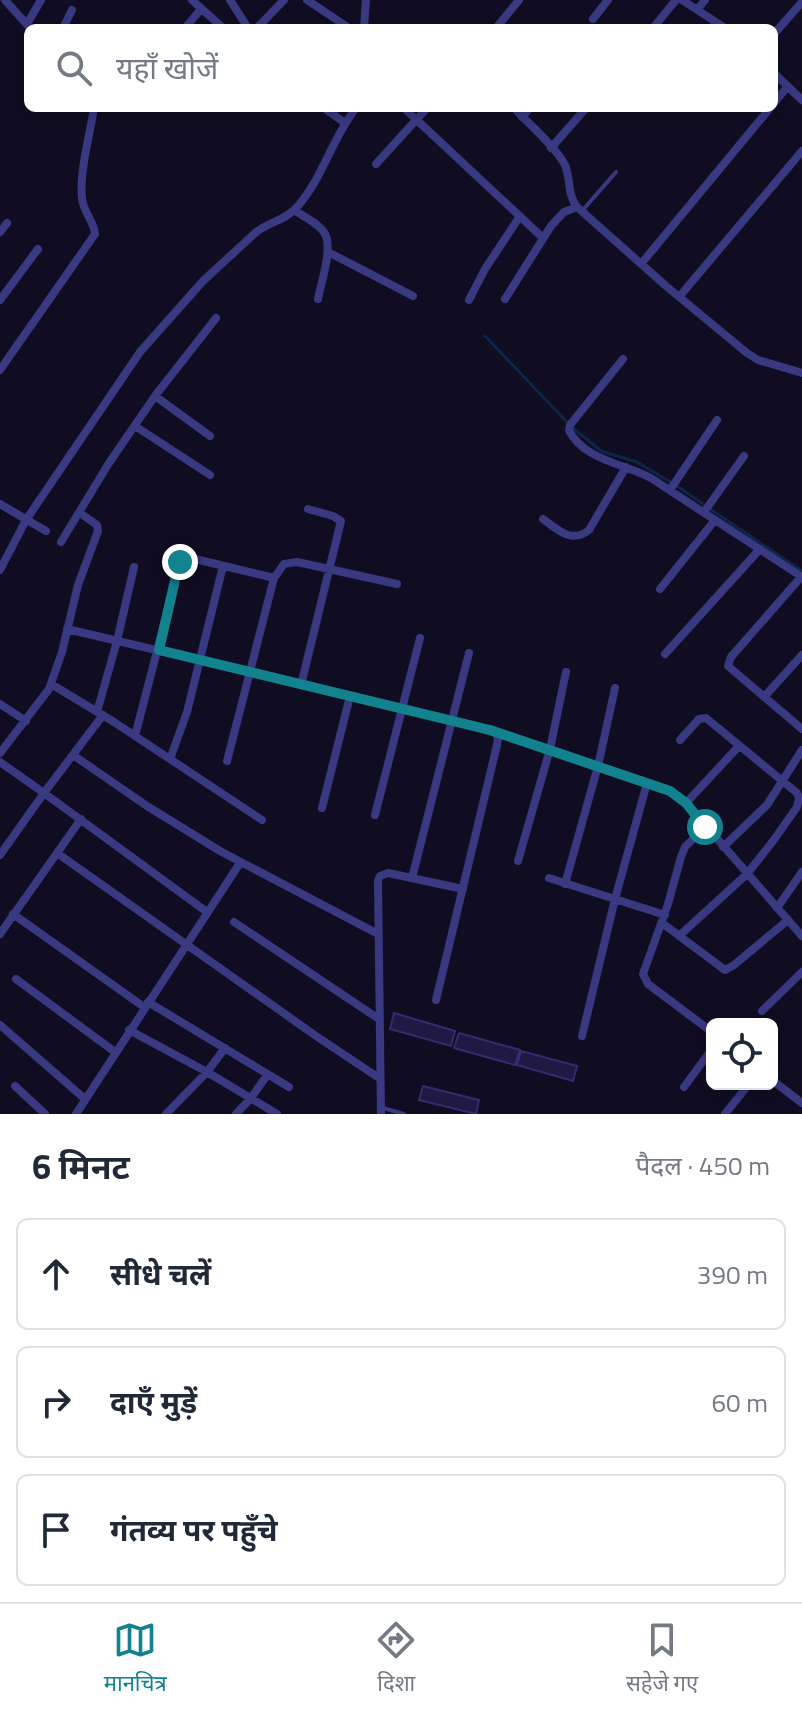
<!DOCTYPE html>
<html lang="hi">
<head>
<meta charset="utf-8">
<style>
	:root { --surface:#fff; --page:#f2f2f3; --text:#1f2937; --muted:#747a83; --line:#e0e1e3; --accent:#11828e }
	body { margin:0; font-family:"Titillium Web","Noto Sans Devanagari",sans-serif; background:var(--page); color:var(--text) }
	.controls { position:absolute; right:24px; bottom:24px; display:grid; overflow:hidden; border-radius:12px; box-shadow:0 4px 12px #0003 }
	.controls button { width:72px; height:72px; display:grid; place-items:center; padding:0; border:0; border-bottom:2px solid var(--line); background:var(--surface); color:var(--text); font:40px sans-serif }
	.stop { position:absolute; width:24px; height:24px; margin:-18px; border:6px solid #11828e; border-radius:50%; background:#fff }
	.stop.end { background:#11828e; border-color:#fff; box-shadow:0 2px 8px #0008 }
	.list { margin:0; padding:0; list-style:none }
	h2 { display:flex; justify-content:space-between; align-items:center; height:104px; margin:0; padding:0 32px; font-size:34px }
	h2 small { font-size:26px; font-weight:400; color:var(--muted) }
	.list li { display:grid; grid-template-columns:52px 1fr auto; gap:24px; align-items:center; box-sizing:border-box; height:112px; margin:0 16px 16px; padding:0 16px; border:2px solid var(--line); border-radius:12px }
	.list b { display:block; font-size:30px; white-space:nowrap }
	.list em { font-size:26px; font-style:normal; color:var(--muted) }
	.icon { flex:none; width:44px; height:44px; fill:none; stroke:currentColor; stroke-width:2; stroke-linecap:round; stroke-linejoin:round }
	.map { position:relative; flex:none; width:802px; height:1114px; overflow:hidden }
	.search { position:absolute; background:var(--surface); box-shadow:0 4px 12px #0003; left:24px; right:24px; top:24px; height:88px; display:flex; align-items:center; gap:20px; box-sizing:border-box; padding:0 28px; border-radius:12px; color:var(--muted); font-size:30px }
	.sheet { height:488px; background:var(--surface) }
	nav { display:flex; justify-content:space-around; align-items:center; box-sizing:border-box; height:112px; border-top:2px solid var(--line); background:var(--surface); font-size:22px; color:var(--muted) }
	nav a { display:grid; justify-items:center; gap:4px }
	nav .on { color:var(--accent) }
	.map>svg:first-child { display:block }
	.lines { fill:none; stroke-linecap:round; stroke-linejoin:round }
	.stream { stroke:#0c2647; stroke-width:3 }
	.building { fill:#201943; stroke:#352b6f; stroke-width:2 }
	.service { stroke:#383981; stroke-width:4 }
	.minor { stroke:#383981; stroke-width:8 }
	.route { stroke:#11828e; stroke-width:10 }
</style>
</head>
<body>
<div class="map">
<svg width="802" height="1114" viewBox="0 0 802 1114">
	<rect width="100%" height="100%" fill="#100d22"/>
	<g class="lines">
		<!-- stream -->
		<path class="stream" d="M485,336L568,423
			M572,427L601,451L637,462L672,483
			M677,486L706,506
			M710,509L802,571"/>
	</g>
	<!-- building -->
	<path class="building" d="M394,1013L455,1031L451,1046L390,1029Z
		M459,1033L520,1050L515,1065L454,1048Z
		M521,1051L577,1066L573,1081L517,1065Z
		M423,1086L479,1100L476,1114L419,1100Z"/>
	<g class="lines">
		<!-- service -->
		<path class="service" d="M582,211L616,172
			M383,1108L404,1114"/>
		<!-- minor -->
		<path class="minor" d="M5,0L30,28
			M192,0L223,28
			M230,0L248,28
			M307,0L349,28
			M682,0L725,28
			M697,10L705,0
			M593,19L608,0
			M27,24L41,0
			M63,28L72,10
			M185,28L201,9
			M257,28L284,0
			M364,28L366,0
			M496,28L519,0
			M653,28L676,0
			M774,34L802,2
			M774,73L802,100
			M774,103L788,86
			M324,108L345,123
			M404,108L543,238
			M514,108C527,122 557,148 565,165C571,180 567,194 577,207L666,286L747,353L758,360L802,373
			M522,117L530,108
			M551,148L586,108
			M376,164L427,108
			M294,210C304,217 320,224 325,234C333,248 321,283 318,299
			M0,232L7,223
			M328,252L413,296
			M641,264L770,108
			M679,297L802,151
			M505,299L551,226L564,212L577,207
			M0,300L38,249
			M469,300L485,269L520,216
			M623,359L570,425L569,430C583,460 625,464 651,478L802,577
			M0,370L95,234C94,221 83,212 82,198C79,173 90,134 94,108
			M155,396L210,436
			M135,426L210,475
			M670,490L717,420
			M0,504L46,531
			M704,512L744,456
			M543,519C558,530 572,544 589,530L626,467
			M61,542L109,463L155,396L216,318
			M0,570L26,520L140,352L203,281L254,234C267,222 285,221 297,207C323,178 332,138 356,108
			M801,577L731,657L728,666L802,729
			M660,589L715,520
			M67,629L452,720L495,733L498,738L497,745L436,1000
			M665,654L760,549
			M51,684L114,722L262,820
			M301,685L341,521L333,516L308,509
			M764,697L802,655
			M0,704L26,721
			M97,712L117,641L134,567
			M495,733L550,749L670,791L686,803L802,936
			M135,736L180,562L191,558L274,578
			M0,753L49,689L62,652L78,585L98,531L97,525L80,513
			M73,755L147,806L220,851L378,934
			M170,759L187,712L223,566
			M227,761L274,578L284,564L297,562L397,584
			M0,762L44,793L207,912
			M686,803L739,746
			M322,808L350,696
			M375,815L420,638
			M705,827L685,847L681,857L668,904L643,974L648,984L712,1032
			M723,847L767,805L802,750
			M57,853L316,1036L379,1078
			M0,855L44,793L103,715
			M518,861L550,749L566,672
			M412,878L469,653
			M549,878L665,915
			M565,884L598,766L615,688
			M777,908L802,872
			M13,914L144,1007
			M234,922L379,1019
			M662,923L725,970L734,965L788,920
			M0,934L81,819
			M679,936L747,874L773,841L797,807L799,798L797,793L706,718L699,719L680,740
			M16,979L115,1052
			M148,1002L289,1087
			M762,1011L802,972
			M0,1025L85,1099
			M129,1030L207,1072L277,1114
			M582,1036L615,899L647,783
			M772,1080L802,1103
			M15,1086L45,1114
			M684,1087L712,1049
			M76,1114L240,863
			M166,1114L207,1072L225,1048
			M236,1114L251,1098L268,1074
			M381,1114L378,881L380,876L388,873L463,889
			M725,1114L749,1084"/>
	</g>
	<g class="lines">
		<!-- route -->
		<path class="route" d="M180,562L178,567L159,650L490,730L670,791L686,803L705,827"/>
	</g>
</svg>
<div class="controls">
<button><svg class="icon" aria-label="locate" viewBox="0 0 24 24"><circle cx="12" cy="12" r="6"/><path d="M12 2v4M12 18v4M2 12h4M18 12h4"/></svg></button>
</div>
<div class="stop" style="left:705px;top:827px"></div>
<div class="stop end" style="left:180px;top:562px"></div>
<div class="search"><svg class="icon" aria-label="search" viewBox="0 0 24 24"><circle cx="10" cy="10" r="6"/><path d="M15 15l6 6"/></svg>यहाँ खोजें</div>
</div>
<section class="sheet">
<h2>6 मिनट<small>पैदल · 450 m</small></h2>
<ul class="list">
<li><svg class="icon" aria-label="ahead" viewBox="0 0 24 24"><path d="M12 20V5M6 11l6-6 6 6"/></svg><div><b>सीधे चलें</b></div><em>390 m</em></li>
<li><svg class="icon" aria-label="right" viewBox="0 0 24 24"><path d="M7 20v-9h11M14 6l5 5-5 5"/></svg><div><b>दाएँ मुड़ें</b></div><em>60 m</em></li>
<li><svg class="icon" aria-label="arrive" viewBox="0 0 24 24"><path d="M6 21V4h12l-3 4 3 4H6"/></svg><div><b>गंतव्य पर पहुँचे</b></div></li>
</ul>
</section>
<nav>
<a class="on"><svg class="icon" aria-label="map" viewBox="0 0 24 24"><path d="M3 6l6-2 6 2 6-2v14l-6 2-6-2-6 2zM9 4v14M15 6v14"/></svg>मानचित्र</a>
<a><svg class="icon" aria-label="directions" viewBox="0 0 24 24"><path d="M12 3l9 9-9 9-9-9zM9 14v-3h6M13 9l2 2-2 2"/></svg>दिशा</a>
<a><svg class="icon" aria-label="saved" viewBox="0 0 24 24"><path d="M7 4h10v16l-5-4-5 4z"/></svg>सहेजे गए</a>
</nav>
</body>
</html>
